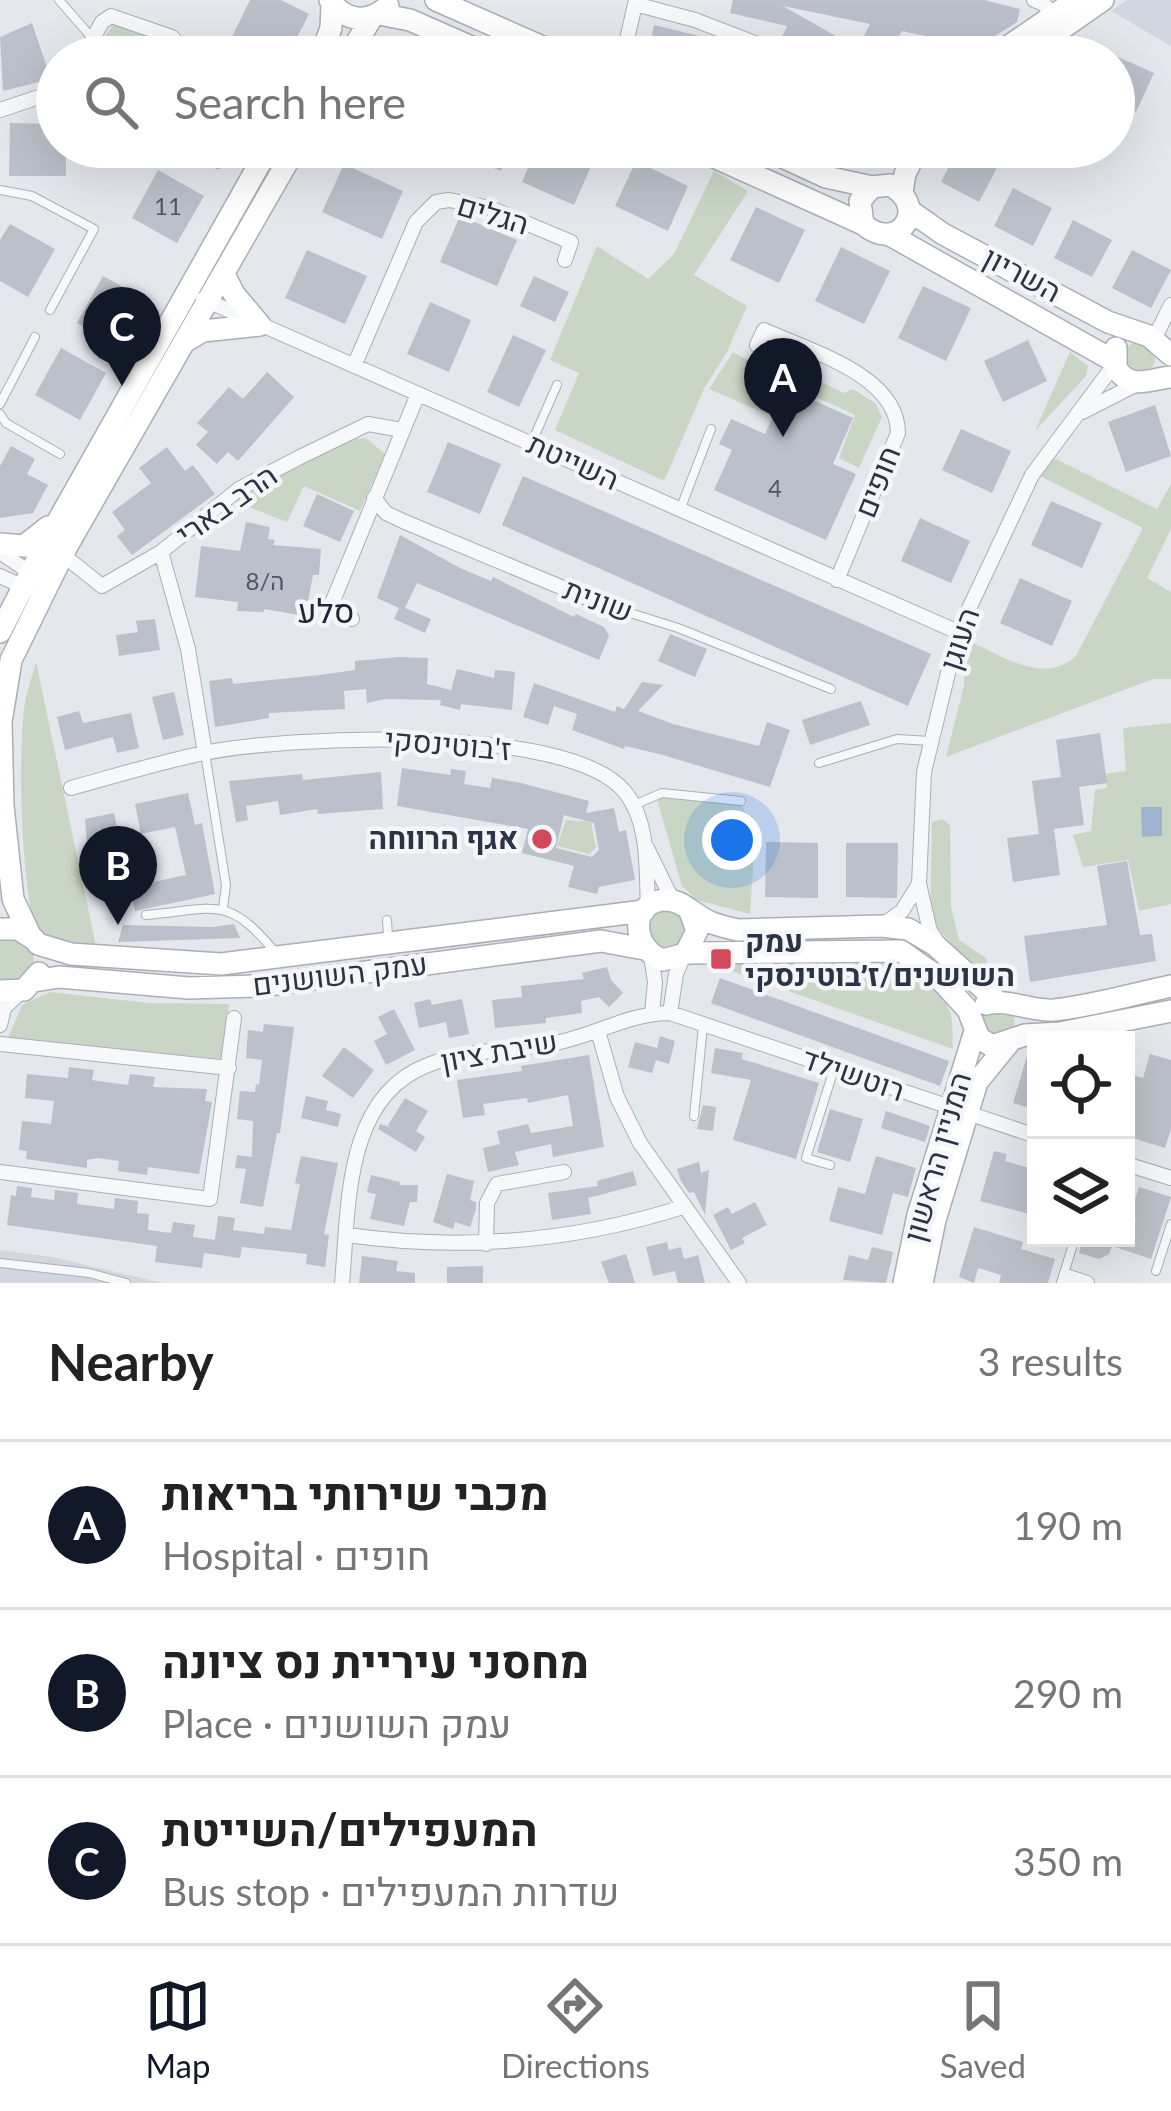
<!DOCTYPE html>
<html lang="en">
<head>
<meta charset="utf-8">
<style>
	:root { --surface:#fff; --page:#f6f6f6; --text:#222; --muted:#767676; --line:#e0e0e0; --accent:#111827 }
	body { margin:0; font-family:Lato,Heebo,sans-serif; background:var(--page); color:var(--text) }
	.controls { position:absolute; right:36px; bottom:36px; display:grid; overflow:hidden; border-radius:0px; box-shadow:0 12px 48px #0002 }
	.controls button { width:108px; height:108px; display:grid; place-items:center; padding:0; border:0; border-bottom:3px solid var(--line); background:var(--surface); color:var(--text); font:60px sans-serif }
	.you { position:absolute; left:732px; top:840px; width:42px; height:42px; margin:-30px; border:9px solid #fff; border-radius:50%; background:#1a73e8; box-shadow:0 0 0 18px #1a73e833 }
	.badge { display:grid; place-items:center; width:78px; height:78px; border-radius:50%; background:var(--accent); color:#fff; font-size:39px; font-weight:700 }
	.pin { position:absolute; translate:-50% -99px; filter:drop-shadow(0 3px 6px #0008) }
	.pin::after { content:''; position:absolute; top:63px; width:42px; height:36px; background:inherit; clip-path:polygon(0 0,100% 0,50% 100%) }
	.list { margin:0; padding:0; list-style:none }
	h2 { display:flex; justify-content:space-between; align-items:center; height:156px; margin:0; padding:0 48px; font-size:51px }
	h2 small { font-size:39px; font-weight:400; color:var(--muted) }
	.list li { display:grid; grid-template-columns:78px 1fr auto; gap:36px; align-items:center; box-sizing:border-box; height:168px; padding:0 48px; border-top:3px solid var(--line) }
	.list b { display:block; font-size:45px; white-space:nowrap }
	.list p { margin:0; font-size:39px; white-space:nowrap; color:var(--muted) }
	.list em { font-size:39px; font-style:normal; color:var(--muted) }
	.icon { flex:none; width:66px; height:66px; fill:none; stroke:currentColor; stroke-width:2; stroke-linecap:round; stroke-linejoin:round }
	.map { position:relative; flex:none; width:1171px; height:1283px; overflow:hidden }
	.search { position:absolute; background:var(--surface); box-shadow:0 12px 48px #0002; left:36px; right:36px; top:36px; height:132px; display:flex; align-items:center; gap:30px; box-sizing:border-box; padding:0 42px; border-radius:66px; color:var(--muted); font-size:45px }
	.sheet { height:660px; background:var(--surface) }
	nav { display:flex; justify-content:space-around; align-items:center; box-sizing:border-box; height:168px; border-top:3px solid var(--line); background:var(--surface); font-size:33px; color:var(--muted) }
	nav a { display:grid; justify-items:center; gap:6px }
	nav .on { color:var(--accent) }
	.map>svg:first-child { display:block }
	.built { fill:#d2d6de }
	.green { fill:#c9d6c5 }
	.water { fill:#9fb4cc }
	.building { fill:#bbc0ca; fill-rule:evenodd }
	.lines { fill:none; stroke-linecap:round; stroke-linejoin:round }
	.lane-casing { stroke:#a9aeb7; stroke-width:10 }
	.street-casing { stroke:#a9aeb7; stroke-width:16 }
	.secondary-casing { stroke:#a9aeb7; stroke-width:24 }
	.lane { stroke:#f7f8fa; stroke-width:8 }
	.street { stroke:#f7f8fa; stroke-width:14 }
	.secondary { stroke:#fff; stroke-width:21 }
	.poi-dot { fill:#d1495b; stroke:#f4f6f9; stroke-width:4.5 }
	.labels { text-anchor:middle; stroke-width:9; stroke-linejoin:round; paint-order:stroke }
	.number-label { font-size:24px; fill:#4f5766 }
	.street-label { font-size:30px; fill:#2b3445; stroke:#f4f6f9 }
	.poi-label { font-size:30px; font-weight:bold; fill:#2b3445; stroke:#f4f6f9; text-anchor:end }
	.neighbourhood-label { font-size:33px; fill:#1d2536; stroke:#f4f6f9 }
</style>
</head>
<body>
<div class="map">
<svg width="1171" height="1283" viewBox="0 0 1171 1283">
	<rect width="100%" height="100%" fill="#e4e7ec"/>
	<!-- built -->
	<path class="built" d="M1127,0H1171V46L1111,11Z
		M0,1250L52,1257L162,1283H0Z"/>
	<!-- green -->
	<path class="green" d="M114,24L167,44L173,50V57H90Z
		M714,171L748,191L694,275L747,306L727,352L704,389L664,481L555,430L579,373L550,360L597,246L648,279L674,254Z
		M1123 358a16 16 0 1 1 32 0a16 16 0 1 1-32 0Z
		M733,352L770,372L777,361L844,393L853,389L875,403L882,417L859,468L839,458L855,415L784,382L767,414L709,389Z
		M1070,352L1088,366L1086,376L1035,431Z
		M366,438L385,454L360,511L304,486L287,522L234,501L346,440Z
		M1052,457L1157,509L1171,484V529L1147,578L1171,592V679H1153L946,757L964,686L966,640C1002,655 1043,686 1076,656L1143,528L1040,476Z
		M36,662L96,946C75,951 53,939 35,928C21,875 18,764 24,709C26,693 32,677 36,662Z
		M1171,723V904L1139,911L1128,860L1083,867L1073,835L1091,831L1095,790L1107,788L1105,774L1126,771L1123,728Z
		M656,796L742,804L755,838L750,914L697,900L682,886Z
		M942,819L950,825L951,907L959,940L986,958L989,985L930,920L932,822Z
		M566,820L591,822L596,848L589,854L557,846Z
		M668,906L690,922L683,948L654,950L647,918Z
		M16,935L33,951L34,967L22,982L0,983V937Z
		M890,957C912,967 940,987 949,1010C954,1021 952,1037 953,1049L709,963Z
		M50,992L149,1003L229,1004L223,1059L8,1038L22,1005Z
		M981,1011L1014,1014L1015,1031L993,1044L978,1017Z"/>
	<!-- water -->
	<path class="water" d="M1141,807H1162V836L1142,837Z"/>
	<!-- building -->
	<path class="building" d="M250,0H281L309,14L287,57H272L232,37Z
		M733,0H984L1020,9L1017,22L984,43L963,38L962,44L902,31L888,57H826L782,37L787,26L730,13ZM783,6L870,24L857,48Z
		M32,23L51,79L3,91L0,37Z
		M654,25L716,40L713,57H688L649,49Z
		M1118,57L1154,73L1136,112L1114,102V66Z
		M10,123L57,124V147H66V176H9Z
		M444,147H512L501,171Z
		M537,147H572L595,157L574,205L522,182Z
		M959,147L999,164L979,202L941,182Z
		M636,161L688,186L668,231L615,206Z
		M344,164L403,191L382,239L322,212Z
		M158,170L204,196L177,243L132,218Z
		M1013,188L1052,208L1033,246L994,226Z
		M756,207L805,230L779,283L730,260Z
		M460,216L517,240L497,286L440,262Z
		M1073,220L1112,240L1092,277L1054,258Z
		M10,224L55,249L28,297L0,281V240Z
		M841,247L890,271L864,324L815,301Z
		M307,250L367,276L345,324L285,298Z
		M1132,250L1171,270L1151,308L1112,288Z
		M103,276L148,301L122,348L77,323Z
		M534,276L569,292L555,322L520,306Z
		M923,286L971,308L946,361L898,338Z
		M430,302L471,320L449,372L407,354Z
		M513,335L546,350L519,407L487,392Z
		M1028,340L1047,381L1003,402L984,361Z
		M61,348L106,373L80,420L35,395Z
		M267,372L294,397L238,461L228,452L217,464L196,445L208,432L197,423L229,387L243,399Z
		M786,388L853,418L833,464L856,474L826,540L714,490L732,450L719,444L731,419L765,434Z
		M1155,405L1171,456L1126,472L1108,422Z
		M961,429L1011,451L992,493L942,470Z
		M448,442L501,464L480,514L427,492Z
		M11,446L35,459L27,474L48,485L33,513L0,518V466Z
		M167,447L185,471L193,465L215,494L132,555L117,536L125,530L112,512L151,483L139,468Z
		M523,476L931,654L908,706L502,525Z
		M317,494L354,511L340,542L303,526Z
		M1051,501L1102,523L1082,568L1031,545Z
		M920,518L970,541L951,583L901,561Z
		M246,522L270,527L268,539L275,540L273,545L321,549L319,575H313L305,616L264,609V612L237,611L238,602L195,597L201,546L240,551Z
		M400,535L460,568L491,581L493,577L574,617L576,614L604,627L609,636L599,660L417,583L405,608L431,619L425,633L394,619L399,608L377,598Z
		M1020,578L1072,601L1052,646L1000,623Z
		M155,619L160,650L119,656L116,635L138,632L136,621Z
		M670,634L707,649L695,677L658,661Z
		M399,657L428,658L427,684L451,690L457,669L494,678L495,670L515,672L512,710L461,704L460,710L440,705L441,700L386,699L367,703L366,689L344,691L345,709L269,713V718L215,727L209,681L232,678L233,684L320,675L355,670V661Z
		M642,682L663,685L638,711L673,724L759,746L767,722L790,730L770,787L659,754L625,746L624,749L572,730L577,714L554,706L548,725L523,717L534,683L615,712L617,706L624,709Z
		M174,692L184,735L163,740L152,697Z
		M861,701L870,725L810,745L802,720Z
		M79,711L83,723L131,713L139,748L117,753L113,737L65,750L57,717Z
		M1100,733L1107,783L1079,787L1084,825L1054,829L1060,875L1013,882L1007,838L1039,834L1032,781L1061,777L1056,740Z
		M402,768L450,775L451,769L466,771L464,784L490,788L492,778L521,783L589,801L586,813L614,808L619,832L626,830L635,880L599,887L597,894L568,887L574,866L522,853L528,829L397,806ZM564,815L594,823L599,850L592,857L556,848Z
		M381,772L383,809L318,814L317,809L280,815L278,801L246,806L248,820L236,822L229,781L302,774L303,780Z
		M188,793L195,825L202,823L215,894L135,911L130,887L186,875L175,827L141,834L135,804Z
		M114,813L119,838L99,842L102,855L88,857L85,819Z
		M766,842L818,843V898L765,897Z
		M846,843H898L897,898L846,897Z
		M1127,861L1140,935L1152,934L1156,961L1030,982L1024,936L1107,925L1097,866Z
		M234,924L240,938L118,942L123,925L212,927Z
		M607,967L611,980L623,993L609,1007L599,997L581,1001L582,1013L546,1018V1023L495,1028L492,1000L522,997L521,986L584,979L582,973Z
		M720,978L949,1061L940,1086L711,1003Z
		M430,999L432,1005L462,999L469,1034L449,1038L446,1022L419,1028L414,1003Z
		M394,1009L415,1050L386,1065L374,1041L387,1034L378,1017Z
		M264,1024L294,1027L280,1133H277L263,1207L240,1203L246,1169L235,1168L237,1155L252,1157L253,1121L237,1119L240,1091L255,1092L256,1084L259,1085L262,1060L246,1058L248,1030L263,1032Z
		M660,1036L675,1041L669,1064L656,1060L652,1073L628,1067L635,1042L657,1048Z
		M344,1047L374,1070L353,1098L322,1076Z
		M715,1048L743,1053L742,1059L819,1083L796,1159L733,1140L751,1080L711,1073Z
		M1150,1054L1171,1060V1129L1165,1148L1126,1136V1073L1143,1078Z
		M589,1055L604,1147L553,1157L551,1144L515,1152L519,1165L488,1172L483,1148L500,1144L497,1131L528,1124L531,1133L573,1126L568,1095L528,1103L527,1098L483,1104L485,1115L463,1118L457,1080L522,1071L521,1066Z
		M1027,1056L1036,1059V1110L1013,1103Z
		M69,1067L94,1070L92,1080L105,1082L128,1085L130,1074L155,1077L153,1087L207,1089L205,1101L212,1102L199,1174L148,1167L147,1175L118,1171L119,1161L98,1158L87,1160V1168L26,1159L27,1151L19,1150L22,1121L51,1124L54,1101L25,1098L27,1074L68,1078Z
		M306,1096L328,1101L326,1110L341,1114L338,1127L301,1118Z
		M405,1098L428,1111L416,1131L425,1137L416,1152L378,1129L380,1124L391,1127L388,1125Z
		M703,1105L716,1107L713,1131L697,1129Z
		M830,1109L863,1119L850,1162L817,1152Z
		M886,1111L930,1126L925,1142L881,1128Z
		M994,1151L1007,1154L1005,1161L1036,1170L1033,1215L980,1201Z
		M301,1156L338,1163L324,1234L329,1235L325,1267L306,1264L307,1254L242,1247L240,1258L204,1253L202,1268L155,1262L157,1246L7,1225L11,1195L16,1196L17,1186L32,1188L31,1197L54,1200L55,1190L78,1193L77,1204L101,1207L114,1209L115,1198L138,1201L137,1213L149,1214L148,1230L171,1233L173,1222L195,1225L193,1237L215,1240L218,1216L235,1218L233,1230L264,1234L265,1227L291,1230L300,1184L295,1183Z
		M876,1156L916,1168L908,1197L893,1193L882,1235L829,1221L838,1187L865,1194Z
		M699,1162L701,1173L709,1170L705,1215L694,1192L689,1193L681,1181L677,1169Z
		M633,1171L637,1185L588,1198L591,1214L552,1220L548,1193L598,1186L597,1181Z
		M447,1174L474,1181L470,1200L476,1202V1209L470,1227L455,1222L453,1229L433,1222Z
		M371,1175L400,1182L399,1185H418L417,1202H410L404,1226L370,1219L376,1194L367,1192Z
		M1139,1187L1171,1197L1151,1259L1112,1246L1109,1254L1099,1259L1079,1253L1083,1238H1130L1136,1220L1129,1218Z
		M755,1202L767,1225L742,1238L745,1243L731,1250L713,1215L728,1207L732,1214Z
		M974,1227L1023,1242L1021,1249L1055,1259L1048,1283H999L1001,1275L978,1268L974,1283L959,1277Z
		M667,1242L669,1250L681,1247L684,1259L698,1255L705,1283H678L675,1271L653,1276L646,1247Z
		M872,1247L893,1252L886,1283L843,1280L849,1255L868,1260Z
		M626,1254L635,1283H609L601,1262Z
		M362,1256L398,1261L396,1271L415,1273V1283H359Z
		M483,1266V1283H447V1267Z"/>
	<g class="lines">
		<!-- lane casing -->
		<g class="lane-casing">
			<path id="lane" d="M59,0L93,39
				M187,147L218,164L227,147
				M0,190L32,196L94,229L50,310
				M0,404L35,337
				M0,414L6,423L60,454
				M532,442L557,385
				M680,510L711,429
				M605,605L678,628L831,689
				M205,753L226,885L223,908
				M819,763L897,739L930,741
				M634,805L662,793L741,801
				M146,915C216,909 227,894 276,953
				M387,920L388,938
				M694,1116L703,1026
				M830,1165L806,1158L834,1069
				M1126,1187L1132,1168
				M0,1263L89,1273L126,1283
				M1156,1271L1171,1224
				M1061,1283L1075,1238"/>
		</g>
		<!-- street casing -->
		<g class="street-casing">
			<path id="street" d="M1034,0L1044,4L1056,20
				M635,4L695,20L791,57
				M83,57L102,22L111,16L172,37L181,47V57
				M623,57L636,0
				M0,110L57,91
				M203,299L958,632
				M1154,339L1171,305
				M757,345L764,330C809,351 898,375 898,433L837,580
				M354,366L416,222L436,202L449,200L490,208L571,242L565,260
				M1082,412L1137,384
				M374,498L386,513L405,522L604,605
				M0,552L35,576
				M161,552L188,649L205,753
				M63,555L102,586L161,552L239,489L298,458L368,424L402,430
				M0,576L28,589
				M352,619L330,608L418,394
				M71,788C115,776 160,762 204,753C288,736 569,723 625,792C650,823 646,871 648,908
				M647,848L673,901
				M881,926L902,911L919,884
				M938,943L930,931L919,884L924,772L958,632L1032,475L1114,365
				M651,956L655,982L652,1013
				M670,1013L676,974L684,955
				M0,1025L4,1008L22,991
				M598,1031L617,1097L640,1143L739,1283
				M0,1044L229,1068
				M1126,1164L1171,1178
				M0,1172L210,1199L234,1018
				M347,1235C461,1251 573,1242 683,1207
				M486,1244L487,1203L497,1184L564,1172
				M1066,1276L1087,1283
				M342,1283C349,1209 343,1097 428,1065C468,1049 513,1051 555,1043C594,1036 629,1013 670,1013L1036,1136"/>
		</g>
		<!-- secondary casing -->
		<g class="secondary-casing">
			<path id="secondary" d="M330,0C345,22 368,24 388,6
				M436,0L565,57
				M379,14L410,20L494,57
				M320,57L331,28L332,5
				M348,57L372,17
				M993,57L1076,0
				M1021,57L1103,0
				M692,147L863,224C898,255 931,207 890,185L872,187L860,201L863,224
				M761,147L826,177L872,187
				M902,192L905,174L918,147
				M909,210L943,234L1108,322L1149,336L1171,355
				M890,235L1114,361
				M224,274L234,294L260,325
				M186,341L203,331L260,325
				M1116,348V368C1131,391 1149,379 1171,377
				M0,544L24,546L48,527
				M0,632L49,537L269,147
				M689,909L697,931L685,954L663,960C632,950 628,901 666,900C683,900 695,916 710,922C719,926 729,928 738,930L881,926L908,929L935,945L997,1001
				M0,929H18L34,939
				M30,935L13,899L3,806L1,722L11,660L67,546L296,147
				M38,944L71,954L221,964L644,911
				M687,953L901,951L938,977L968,1010L979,1038L992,1046L1025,1035L1060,1033L1171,1011
				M34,981L59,977L189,988L260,986L601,941L644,949
				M0,991L24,990L39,973
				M986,1004C1008,998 1031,1012 1054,1010C1093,1006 1133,994 1171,986
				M904,1283L918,1215L975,1031
				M922,1283L935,1220L977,1082L1008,1044"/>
		</g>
		<!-- lane -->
		<use href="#lane" class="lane"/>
		<!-- street -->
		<use href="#street" class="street"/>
		<!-- secondary -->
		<use href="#secondary" class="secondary"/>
	</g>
	<!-- markers -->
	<g class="poi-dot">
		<circle cx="542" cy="839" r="12"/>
		<rect x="709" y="947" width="24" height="24" rx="6"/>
	</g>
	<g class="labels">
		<!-- number labels -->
		<g class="number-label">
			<text x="168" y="215">11</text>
			<text x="775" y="497">4</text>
			<text x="265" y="590">8/ה</text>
		</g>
		<!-- street labels -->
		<g class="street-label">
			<text transform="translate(493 215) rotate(17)" y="10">הגלים</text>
			<text transform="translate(1022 275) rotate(28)" y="10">השריון</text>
			<text transform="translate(573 462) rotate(24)" y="10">השייטת</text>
			<text transform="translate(878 482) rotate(-68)" y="10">חופים</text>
			<text transform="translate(227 505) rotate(-35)" y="10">הרב בארי</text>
			<text transform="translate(598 601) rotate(21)" y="10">שונית</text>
			<text transform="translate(960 639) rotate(-71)" y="10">העוגן</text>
			<text transform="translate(448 745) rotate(5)" y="10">ז'בוטינסקי</text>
			<text transform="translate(340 975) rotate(-7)" y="10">עמק השושנים</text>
			<text transform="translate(499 1052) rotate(-10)" y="10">שיבת ציון</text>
			<text transform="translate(853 1075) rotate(19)" y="10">רוטשילד</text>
			<text transform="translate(938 1157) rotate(-74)" y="10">המניין הראשון</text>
		</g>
		<!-- poi labels -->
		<g class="poi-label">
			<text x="518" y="849">אגף הרווחה</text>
			<text x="745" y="952" text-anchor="start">עמק<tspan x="745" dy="34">השושנים/ז׳בוטינסקי</tspan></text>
		</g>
		<!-- neighbourhood labels -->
		<g class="neighbourhood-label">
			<text x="326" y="623">סלע</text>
		</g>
	</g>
</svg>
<div class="controls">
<button><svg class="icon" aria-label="locate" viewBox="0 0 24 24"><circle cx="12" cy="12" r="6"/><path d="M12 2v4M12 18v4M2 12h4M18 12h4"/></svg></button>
<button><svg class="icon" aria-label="layers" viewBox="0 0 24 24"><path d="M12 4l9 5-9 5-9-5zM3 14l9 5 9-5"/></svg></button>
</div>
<div class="you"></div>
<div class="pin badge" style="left:783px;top:437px">A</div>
<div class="pin badge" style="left:118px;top:925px">B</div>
<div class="pin badge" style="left:122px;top:386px">C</div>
<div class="search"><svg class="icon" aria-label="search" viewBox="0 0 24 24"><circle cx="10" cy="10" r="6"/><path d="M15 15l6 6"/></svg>Search here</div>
</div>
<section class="sheet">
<h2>Nearby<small>3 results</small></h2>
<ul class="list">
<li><span class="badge">A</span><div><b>מכבי שירותי בריאות</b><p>Hospital · חופים</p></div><em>190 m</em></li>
<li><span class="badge">B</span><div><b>מחסני עיריית נס ציונה</b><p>Place · עמק השושנים</p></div><em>290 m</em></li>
<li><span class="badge">C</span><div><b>המעפילים/השייטת</b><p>Bus stop · שדרות המעפילים</p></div><em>350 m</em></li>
</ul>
</section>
<nav>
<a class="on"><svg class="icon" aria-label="map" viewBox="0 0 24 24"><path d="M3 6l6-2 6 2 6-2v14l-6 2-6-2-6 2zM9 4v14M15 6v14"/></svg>Map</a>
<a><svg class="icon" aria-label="directions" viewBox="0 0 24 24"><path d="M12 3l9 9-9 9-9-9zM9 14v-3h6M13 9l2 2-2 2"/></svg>Directions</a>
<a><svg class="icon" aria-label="saved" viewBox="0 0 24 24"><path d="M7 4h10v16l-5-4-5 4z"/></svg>Saved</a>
</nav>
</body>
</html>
